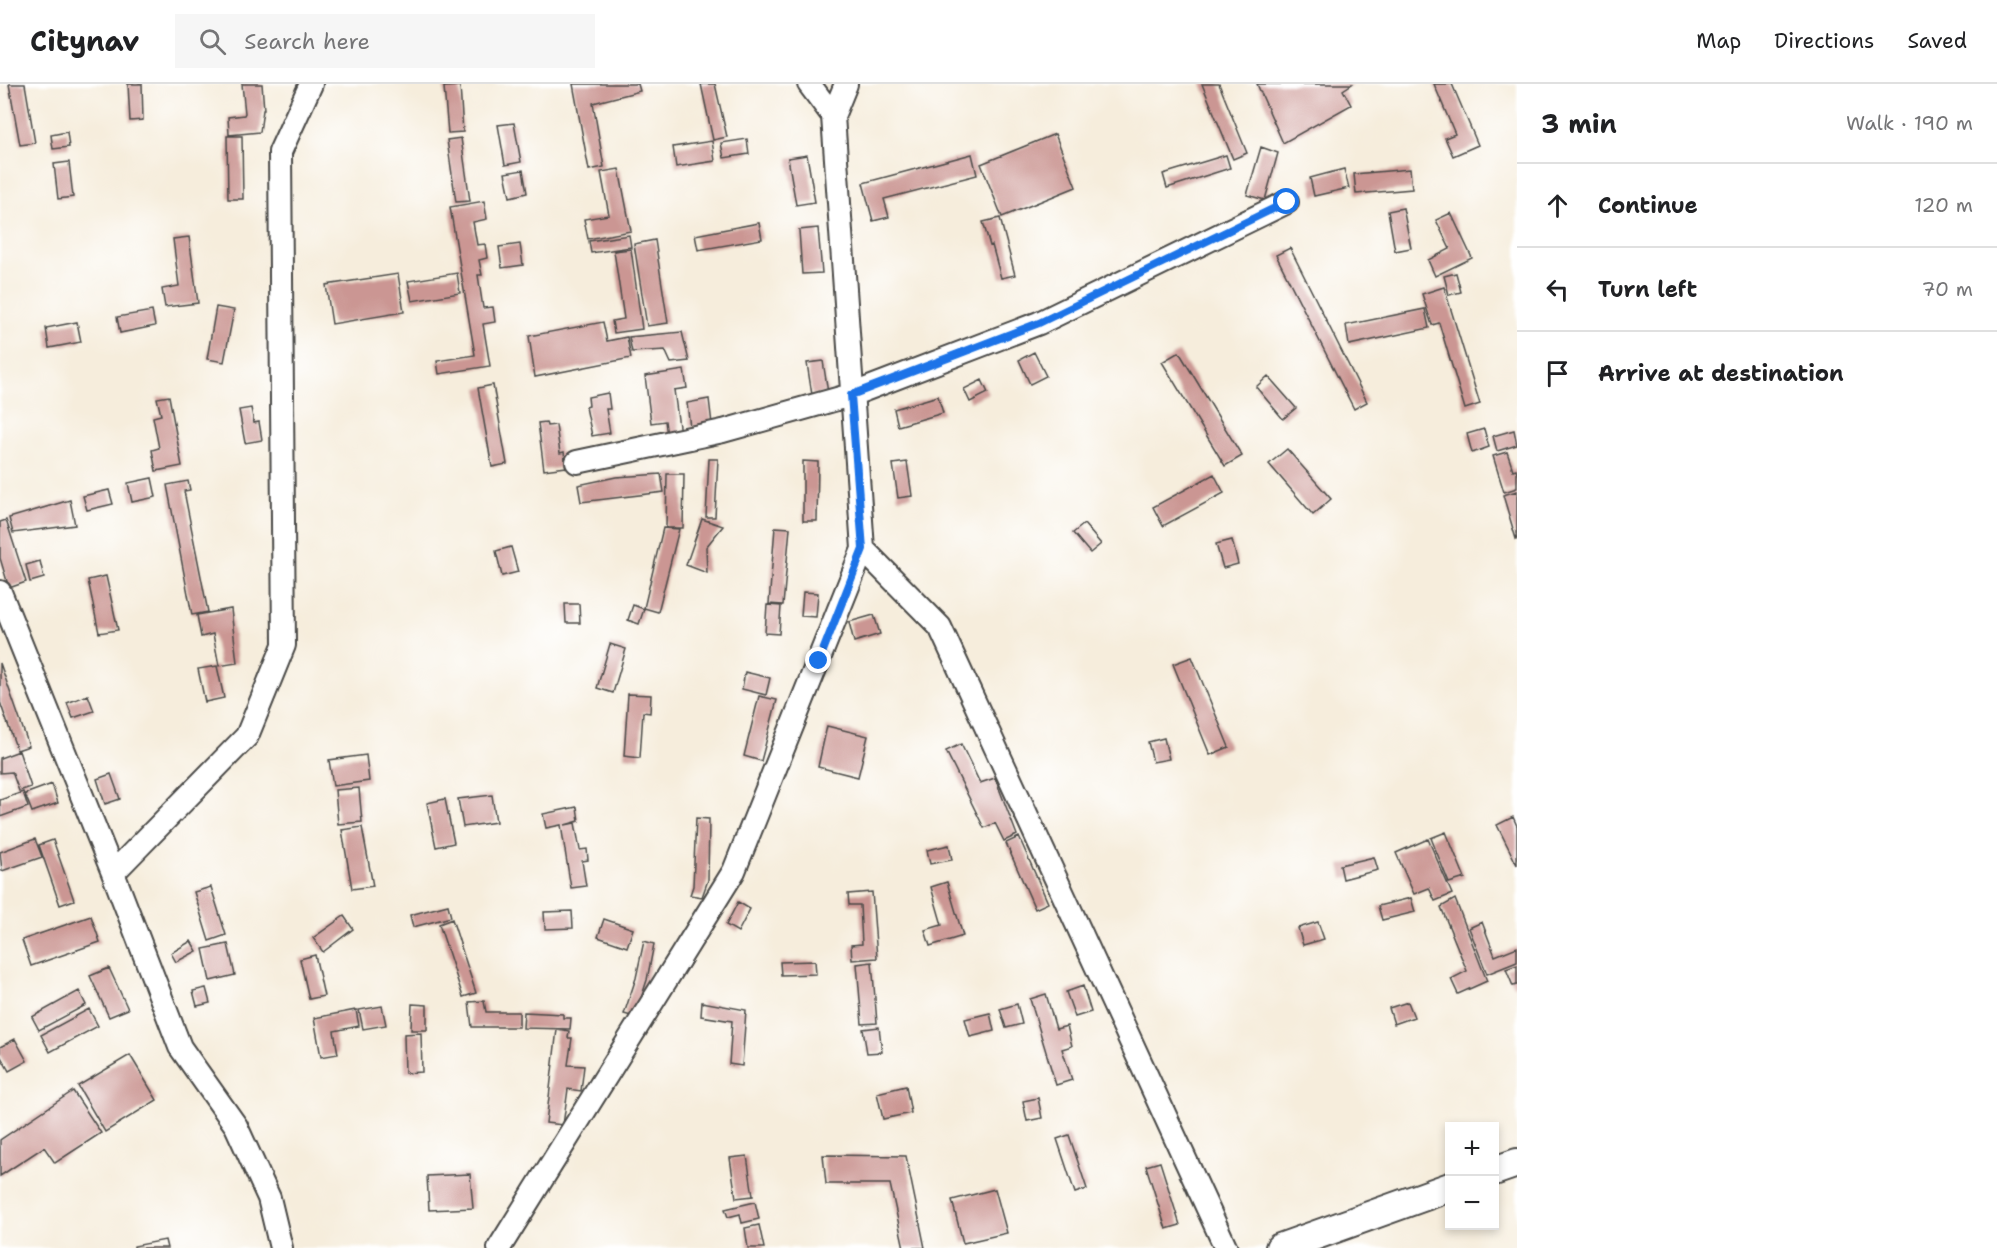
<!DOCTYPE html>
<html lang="en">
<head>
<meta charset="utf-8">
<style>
	:root { --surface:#fff; --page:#f6f6f6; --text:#202124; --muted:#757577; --line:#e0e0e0 }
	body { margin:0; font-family:"Shantell Sans",sans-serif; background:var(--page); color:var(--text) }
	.controls { position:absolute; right:18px; bottom:18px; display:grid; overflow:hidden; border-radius:0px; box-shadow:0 3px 9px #0003 }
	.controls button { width:54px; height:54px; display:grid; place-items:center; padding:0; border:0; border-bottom:2px solid var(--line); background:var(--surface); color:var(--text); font:30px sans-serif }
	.stop { position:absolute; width:18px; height:18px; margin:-14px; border:4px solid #1a73e8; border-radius:50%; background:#fff }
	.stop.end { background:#1a73e8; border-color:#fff; box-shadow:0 2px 6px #0008 }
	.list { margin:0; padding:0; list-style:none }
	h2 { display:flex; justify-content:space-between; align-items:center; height:78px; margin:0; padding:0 24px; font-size:26px }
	h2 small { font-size:20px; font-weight:400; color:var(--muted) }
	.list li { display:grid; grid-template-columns:39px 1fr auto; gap:18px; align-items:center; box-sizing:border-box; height:84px; padding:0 24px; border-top:2px solid var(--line) }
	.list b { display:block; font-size:22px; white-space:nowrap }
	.list em { font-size:20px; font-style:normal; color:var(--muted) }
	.icon { flex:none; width:33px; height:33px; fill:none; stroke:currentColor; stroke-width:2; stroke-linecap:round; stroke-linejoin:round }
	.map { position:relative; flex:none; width:1517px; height:1164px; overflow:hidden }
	header { display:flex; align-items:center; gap:36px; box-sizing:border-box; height:84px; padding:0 30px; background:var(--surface); border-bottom:2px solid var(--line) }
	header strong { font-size:28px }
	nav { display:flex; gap:33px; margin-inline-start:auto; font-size:21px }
	.search { width:420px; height:54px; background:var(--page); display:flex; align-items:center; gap:15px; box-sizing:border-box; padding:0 21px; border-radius:0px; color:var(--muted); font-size:22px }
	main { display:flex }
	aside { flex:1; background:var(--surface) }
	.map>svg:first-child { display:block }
	.building { fill:#cb9693 }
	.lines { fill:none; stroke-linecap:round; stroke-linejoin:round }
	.minor-casing { stroke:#494846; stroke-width:26 }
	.tertiary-casing { stroke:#494846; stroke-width:32 }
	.minor { stroke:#fff; stroke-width:22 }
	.tertiary { stroke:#fff; stroke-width:28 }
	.route { stroke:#1a73e8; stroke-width:8 }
</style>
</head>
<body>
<header>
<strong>Citynav</strong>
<div class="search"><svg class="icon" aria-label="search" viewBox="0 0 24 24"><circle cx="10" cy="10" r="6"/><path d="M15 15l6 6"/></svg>Search here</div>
<nav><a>Map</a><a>Directions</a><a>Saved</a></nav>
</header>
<main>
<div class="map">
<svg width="1517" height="1164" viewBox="0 0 1517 1164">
	<rect width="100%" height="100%" fill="#fff"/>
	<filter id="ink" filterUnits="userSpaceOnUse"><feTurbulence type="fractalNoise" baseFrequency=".0167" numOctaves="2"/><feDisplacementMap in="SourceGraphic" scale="12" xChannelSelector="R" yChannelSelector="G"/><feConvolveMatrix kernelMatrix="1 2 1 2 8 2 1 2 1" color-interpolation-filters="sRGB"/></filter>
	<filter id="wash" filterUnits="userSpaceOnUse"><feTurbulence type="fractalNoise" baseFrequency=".008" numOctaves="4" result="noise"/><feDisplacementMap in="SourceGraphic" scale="24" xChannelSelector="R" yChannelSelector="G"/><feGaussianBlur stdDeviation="1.35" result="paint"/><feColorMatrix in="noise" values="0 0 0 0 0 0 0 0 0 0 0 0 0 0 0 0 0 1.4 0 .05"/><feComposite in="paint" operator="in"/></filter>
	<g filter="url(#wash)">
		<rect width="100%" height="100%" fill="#f6eddc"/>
		<g id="blocks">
			<!-- building -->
			<path class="building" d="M9,0H25L35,59L20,61Z
				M128,0H142L143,36L130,37Z
				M242,0H262L264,26H263L260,48L229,51L228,33L244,31L245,29Z
				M573,0H638L640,7L593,19L604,83L589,86Z
				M701,0H715L727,53L713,56Z
				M1202,0H1219L1247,69L1233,75Z
				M1257,0H1352L1343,6L1351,21L1283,59Z
				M1434,0H1452L1478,61L1453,72L1445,54L1455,50Z
				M460,2L463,48L448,49L444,3Z
				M514,39L521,78L505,81L498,41Z
				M67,48L69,63L53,65L51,51Z
				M1055,50L1076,103L1002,133L981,80Z
				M227,52H242L243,115H228Z
				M461,54L470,117L456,118L447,56Z
				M747,55L749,70L724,74L721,59Z
				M712,57L715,77L676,83L673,63Z
				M1261,63L1278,69L1265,116L1247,111Z
				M972,70L977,91L884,115L889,133L873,137L863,99Z
				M807,71L815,118L796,121L788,74Z
				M1226,71L1230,84L1167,104L1163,90Z
				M69,78L73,113L58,115L54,80Z
				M619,85L631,147L588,155L584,135L609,131L601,88Z
				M1344,85L1349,104L1314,112L1310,94Z
				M1410,85L1412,105L1356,110L1354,90Z
				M523,86L527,109L510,113L505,89Z
				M484,117L487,135L473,138L477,161L485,160L487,174L479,176L482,191H478L483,224L493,223L495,238L483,240L490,282L439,290L437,277L475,271L450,123Z
				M1403,124L1411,164L1395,167L1388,127Z
				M1451,129L1472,174L1435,192L1428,176L1450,165L1436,136Z
				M1000,134L1015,191L1001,194L992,161L990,162L983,138Z
				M759,139L762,155L698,166L695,151Z
				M818,144L822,189L802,190L799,146Z
				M629,151L631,163L591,169L589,157Z
				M189,153L198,219L165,223L162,205L179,202L173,155Z
				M655,156L668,239L647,242L634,160Z
				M520,160L523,181L502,184L499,163Z
				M1290,164L1367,318L1354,325L1276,171Z
				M631,165L642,245L614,249L612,237L624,235L614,167Z
				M457,189L460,209L412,217L408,197Z
				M1456,189L1461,208L1449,211L1444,192Z
				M398,190L404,228L332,240L326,201Z
				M1444,203L1480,320L1465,325L1439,239L1432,241L1422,210Z
				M216,223L234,226L224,278L207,275Z
				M1425,225L1429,244L1349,261L1346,241Z
				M152,227L155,242L120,249L117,233Z
				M77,238L81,258L49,264L46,244Z
				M603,238L607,257L627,253L631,274L535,293L529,252Z
				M682,248L689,277L671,279L665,266L632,268L629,253Z
				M1034,268L1046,292L1030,300L1019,276Z
				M1179,268L1242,372L1225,382L1162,278Z
				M823,277L828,309L812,311L807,279Z
				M684,286L687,304L674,306L680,350L667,352L665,337L651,339L645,292Z
				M1268,292L1296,324L1283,335L1256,303Z
				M982,296L988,309L970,318L964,305Z
				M493,301L507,380L492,383L478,304Z
				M608,309L610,325H606L610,349L592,352L586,323L589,322L588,313Z
				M169,312L182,382L156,387L152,366L159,364L153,333L161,331L157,314Z
				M938,312L943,329L898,342L894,325Z
				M709,315L712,340L690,343L687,319Z
				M251,324L254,339L259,338L262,356L245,359L239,326Z
				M546,338L547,342L556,341L560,369L564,368L566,383L544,386L538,339Z
				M1484,345L1489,363L1472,369L1467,350Z
				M1514,346L1517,361L1497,367L1493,352Z
				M1287,365L1331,415L1313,431L1269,380Z
				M1507,368L1513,386L1516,385L1517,388V404L1504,408L1493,372Z
				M709,375H718L715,433H706Z
				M803,377L818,378L817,437H803Z
				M907,378L912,412L898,414L893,380Z
				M661,390L664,408L581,418L578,401L616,393Z
				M667,390H684L683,444H666Z
				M1214,390L1224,409L1163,442L1153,423Z
				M152,394L156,413L132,418L128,399Z
				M188,397L190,406L184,407L208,528L192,531L167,401Z
				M109,406L113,420L87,426L83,412Z
				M1517,407V454L1516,455L1503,411Z
				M70,416L75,441L13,449L9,434Z
				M702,435L723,442L706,463L707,489L686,481Z
				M6,436L26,498L9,504L0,474V438Z
				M1084,440L1101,460L1090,469L1073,449Z
				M775,443L790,444L783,521L769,520Z
				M663,444L679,445L658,528L644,524Z
				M1232,456L1238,480L1223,484L1216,460Z
				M511,463L518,488L502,492L496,467Z
				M40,477L44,494L30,498L26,481Z
				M106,492L118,546L99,549L88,496Z
				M803,508L818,509L816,533L801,532Z
				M565,520H579L580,539H566Z
				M633,521L644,525L639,540L628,536Z
				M767,521L781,522L779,550L765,549Z
				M231,525L237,579L219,582L213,550L201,553L197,531Z
				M874,531L880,550L854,558L849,538Z
				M610,560L626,565L613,609L597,604Z
				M1192,573L1229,663L1210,671L1173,580Z
				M0,579L29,662L17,666L0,618Z
				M217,582L224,614L205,618L198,585Z
				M745,588L770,594L766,611L742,605Z
				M628,610L651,611L650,629L643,628L640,674L624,672Z
				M88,611L94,627L73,634L67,619Z
				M759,612L777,616L761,677L744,672Z
				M827,642L868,652L858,693L818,683Z
				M1164,654L1169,675L1153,678L1148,658Z
				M961,660L980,699L995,694L1017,751L1004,757L995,739L984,744L946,667Z
				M19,667L31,703L19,707L12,688L0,689V674Z
				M366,671L369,697L333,702L329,676Z
				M111,690L120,715L105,720L97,695Z
				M52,700L58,719L32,728L25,710Z
				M359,704L362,738L338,740L335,706Z
				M23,708L28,723L0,733V716Z
				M492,711L496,738L463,743L458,715Z
				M445,715L454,759L436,763L427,719Z
				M577,723L579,737L565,741L575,739L580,766L587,765L588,776L582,777L586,802L571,804L561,741L546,744L543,730Z
				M1513,733L1517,742V781L1497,741Z
				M696,734L709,735L708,796L702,813L690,811L693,802Z
				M362,743L373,802L352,805L342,746Z
				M1446,748L1465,794L1449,799L1431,754Z
				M1019,753L1048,819L1035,825L1006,759Z
				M35,755L42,773L2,787L0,768Z
				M1428,755L1452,810L1435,817L1429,804L1414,810L1396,769Z
				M53,756L74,816L60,821L39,761Z
				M949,761L952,776L930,780L927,766Z
				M1374,773L1378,786L1343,795L1340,781Z
				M947,798L963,852L930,862L925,846L942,841L931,803Z
				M211,803L226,851L209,857L194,808Z
				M872,808L877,874L852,876L851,861L862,860L860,821H849L848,810Z
				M1411,814L1415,828L1382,836L1378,822Z
				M1455,815L1487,897L1458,910L1451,895L1467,887L1441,823Z
				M738,818L750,825L738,848L726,841Z
				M448,821L451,833L413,843L410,831Z
				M572,827L573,844L545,845L544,828Z
				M91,832L100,858L31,882L22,856Z
				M344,832L353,845L323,868L313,854Z
				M452,835L476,909L463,913L439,840Z
				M604,835L633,845L627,863L598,853Z
				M1318,838L1324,855L1303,861L1298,844Z
				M1482,838L1495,872L1517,863V878L1487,890L1469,844Z
				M191,857L197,867L176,878L171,869Z
				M644,857L654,860L647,896L635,933L624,930L636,894Z
				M228,860L235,891L210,897L203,865Z
				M315,871L324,912L309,915L300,875Z
				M815,877L816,890L781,891L780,878Z
				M872,878L877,939L862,940L857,880Z
				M1517,881V901L1513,902L1506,885Z
				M109,884L128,925L109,933L90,892Z
				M1083,902L1091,928L1075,933L1066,908Z
				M206,904L210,919L197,922L193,907Z
				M79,907L86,921L39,946L32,933Z
				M1046,910L1056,945L1067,942L1072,962L1062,965L1072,996L1056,1001L1030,915Z
				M484,917L486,928H519V943H472L469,918Z
				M702,918L746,926L742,982L729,980L732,937L701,932Z
				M1408,918L1414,933L1394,940L1389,924Z
				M412,920L427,921V946H411Z
				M1017,920L1022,940L1006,944L1000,925Z
				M382,922L386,941L363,945L359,926Z
				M89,925L98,942L50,968L41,951Z
				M356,926L359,942L334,947L338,970L321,973L314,934Z
				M524,928L563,930V934H571L570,945L523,944Z
				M990,929L994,947L970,953L965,935Z
				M879,943L882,968L867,969L863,945Z
				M557,945L569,947L568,954H572L568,981L584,982L581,1007L568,1005L563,1041L546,1039Z
				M421,949L422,988L405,989L404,950Z
				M15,955L27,977L9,987L0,971V963Z
				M130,971L157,1016L105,1048L78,1002Z
				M906,1002L911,1029L883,1035L877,1009Z
				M73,1007L101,1049L55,1079L44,1063L0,1092V1056Z
				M1038,1014L1042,1034L1027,1037L1023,1017Z
				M1069,1051L1087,1105L1075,1109L1057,1055Z
				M823,1071L906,1072L925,1164H904L890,1100H826Z
				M747,1072L753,1112L736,1114L730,1074Z
				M1160,1078L1180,1141L1166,1145L1146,1082Z
				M470,1090L473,1124L429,1126L427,1092Z
				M995,1105L1007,1149L963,1159L952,1116Z
				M755,1118L759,1135L742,1139L740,1130L728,1133L725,1125Z
				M759,1141L764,1164H748L745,1144Z
				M165,1156L167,1164H134V1162Z"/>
		</g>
	</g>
	<g filter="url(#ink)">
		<use href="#blocks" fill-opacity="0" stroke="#494846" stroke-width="1.5"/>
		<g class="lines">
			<!-- minor casing -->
			<g class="minor-casing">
				<path id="minor" d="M809,0L833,32
					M577,378L723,347L851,311L1039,239L1287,118
					M863,465L940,543L1226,1164
					M0,508L113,789L180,963L236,1042L269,1114L281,1164
					M113,789L247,652L284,561L280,68L311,0
					M499,1164L734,787L863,465L833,32L846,0"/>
			</g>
			<!-- tertiary casing -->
			<g class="tertiary-casing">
				<path id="tertiary" d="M1494,1087L1517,1079
					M1280,1164L1450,1103"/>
			</g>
			<!-- minor -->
			<use href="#minor" class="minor"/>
			<!-- tertiary -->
			<use href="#tertiary" class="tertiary"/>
		</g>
	</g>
	<g class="lines" filter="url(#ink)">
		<!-- route -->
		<path class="route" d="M819,577L863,465L851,311L1039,239L1287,118"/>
	</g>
</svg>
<div class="controls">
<button>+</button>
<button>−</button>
</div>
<div class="stop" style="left:1287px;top:118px"></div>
<div class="stop end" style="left:819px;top:577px"></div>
</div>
<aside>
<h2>3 min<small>Walk · 190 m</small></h2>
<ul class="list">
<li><svg class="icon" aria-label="ahead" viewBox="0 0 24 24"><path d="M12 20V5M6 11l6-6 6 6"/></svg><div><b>Continue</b></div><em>120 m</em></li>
<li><svg class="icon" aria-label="left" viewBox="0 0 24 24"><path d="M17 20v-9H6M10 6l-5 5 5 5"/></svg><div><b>Turn left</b></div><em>70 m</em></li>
<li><svg class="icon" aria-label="arrive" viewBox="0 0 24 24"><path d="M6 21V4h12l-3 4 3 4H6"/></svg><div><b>Arrive at destination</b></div></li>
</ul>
</aside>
</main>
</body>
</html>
